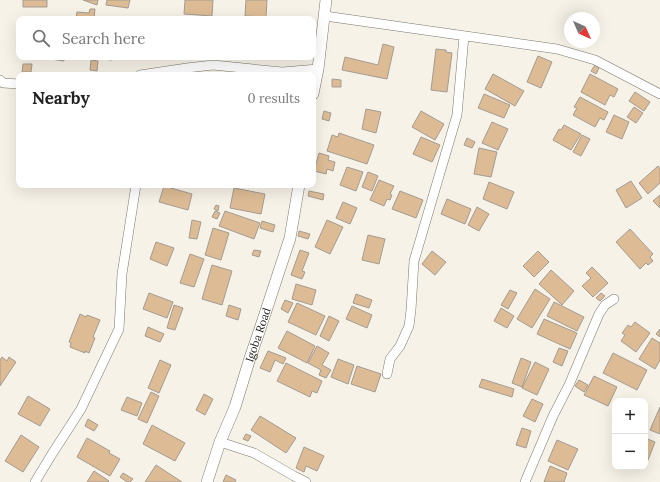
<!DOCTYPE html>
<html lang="en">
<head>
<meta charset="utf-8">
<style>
	:root { --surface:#fff; --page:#f2f2f2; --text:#222; --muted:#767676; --line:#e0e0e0 }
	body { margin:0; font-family:Lora,serif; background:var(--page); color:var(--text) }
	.controls { position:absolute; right:12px; bottom:12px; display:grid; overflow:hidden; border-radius:8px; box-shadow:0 4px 16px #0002 }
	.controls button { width:36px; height:36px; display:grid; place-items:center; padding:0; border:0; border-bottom:1px solid var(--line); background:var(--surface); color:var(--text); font:20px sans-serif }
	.compass { position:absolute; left:564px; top:12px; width:36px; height:36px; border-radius:50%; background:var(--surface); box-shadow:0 4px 16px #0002; rotate:135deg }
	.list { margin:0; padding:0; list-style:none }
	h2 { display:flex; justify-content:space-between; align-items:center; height:52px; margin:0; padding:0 16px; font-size:17px }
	h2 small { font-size:13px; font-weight:400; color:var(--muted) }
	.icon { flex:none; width:22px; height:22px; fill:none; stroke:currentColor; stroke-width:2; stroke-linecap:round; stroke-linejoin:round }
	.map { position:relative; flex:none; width:660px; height:482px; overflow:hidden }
	.search { position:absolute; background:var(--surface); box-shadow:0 4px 16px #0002; left:16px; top:16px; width:300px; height:44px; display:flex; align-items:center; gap:10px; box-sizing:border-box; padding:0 14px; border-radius:8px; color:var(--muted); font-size:15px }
	.panel { position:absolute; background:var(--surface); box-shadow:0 4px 16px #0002; left:16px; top:72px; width:300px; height:116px; border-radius:8px }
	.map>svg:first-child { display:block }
	.building { fill:#ddbc95; stroke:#a39b92 }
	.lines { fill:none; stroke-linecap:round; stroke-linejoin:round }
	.minor-casing { stroke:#7b776d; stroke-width:10 }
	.tertiary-casing { stroke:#7b776d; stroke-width:12 }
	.minor { stroke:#fff; stroke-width:9 }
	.tertiary { stroke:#fff; stroke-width:11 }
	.labels { text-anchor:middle; stroke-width:3; stroke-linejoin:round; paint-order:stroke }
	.street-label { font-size:11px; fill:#21201b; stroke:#fff }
</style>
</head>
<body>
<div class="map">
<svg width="660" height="482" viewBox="0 0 660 482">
	<rect width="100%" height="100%" fill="#f7f2e7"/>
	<!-- building -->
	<path class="building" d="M23,0H47V7H23Z
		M83,0H98L97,5Z
		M107,0H130L128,8L106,5Z
		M185,0H213L212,16L184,14Z
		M246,0H267L266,17L245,16Z
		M90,9H95L94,19H76L77,12L89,13Z
		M383,44L394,47L387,79L342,70L345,57L378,65Z
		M436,49L446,50V52L452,53L447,92L431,90Z
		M538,56L552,62L541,88L527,82Z
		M45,57H64V61L44,58Z
		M94,57H113L112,60L94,58Z
		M91,60L98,61L97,71L90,70Z
		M23,64H32L31,72H22Z
		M595,65L599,68L596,74L591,71Z
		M493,74L524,91L515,106L485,89Z
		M590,74L618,89L614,97L610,95L605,105L581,92Z
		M332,79L341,80V87H332Z
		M635,92L650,102L644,111L629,101Z
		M484,94L510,105L504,118L478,108Z
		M580,97L608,112L604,120L600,118L595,127L573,115L577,108L574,107Z
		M634,107L643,113L636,123L627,117Z
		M366,109L381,112L376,133L362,129Z
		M324,111L331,113L329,121L322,119Z
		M421,111L444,124L435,140L412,127Z
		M614,115L629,122L622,139L606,132Z
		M492,122L508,129L498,150L482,143Z
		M564,125L581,134L571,150L553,140L559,129L561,130Z
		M339,133L374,145L367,164L327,151L332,135L338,137Z
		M582,135L590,139L581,156L573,152Z
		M421,137L440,145L432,162L413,154Z
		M467,138L475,142L472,148L464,145Z
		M479,148L497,152L491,177L474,174Z
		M319,153L329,156L328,160L335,162L333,171L327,169L326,174L314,171Z
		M658,166L660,169V183L648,194L639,183Z
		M347,167L363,172L356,191L340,185Z
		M368,172L378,176L372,191L362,187Z
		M379,180L394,186L390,194L392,195L390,200L387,199L384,206L370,200Z
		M631,181L642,198L626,208L616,190Z
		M489,182L514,192L507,209L483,199Z
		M164,186L192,194L188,210L159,202Z
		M234,188L265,194L261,214L230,208Z
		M309,191L324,194L323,200L308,196Z
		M400,191L423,200L416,218L392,209Z
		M660,195V208L653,201Z
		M447,199L471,209L465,224L441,214Z
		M343,202L357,208L350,224L336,218Z
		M216,205L219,206L218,211L214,209Z
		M477,207L489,214L479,231L468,225Z
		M215,211L220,213L217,219L212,217Z
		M225,211L260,223L254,239L219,226Z
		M192,220L201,222L197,239L189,238Z
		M327,220L343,227L330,254L315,247Z
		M262,221L275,225L273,232L260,228Z
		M213,228L229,233L221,260L205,255Z
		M630,229L653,254L650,257L653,261L648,265L646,263L640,269L616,242Z
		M299,231L310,234L308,239L298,236Z
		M368,235L385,239L379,264L362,260Z
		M156,242L174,248L167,266L150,259Z
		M254,250L261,251L259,257L252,255Z
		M300,250L309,253L302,271L305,272L302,279L291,275Z
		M432,251L446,262L435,275L422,264Z
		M538,251L549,262L534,277L523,266Z
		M190,254L204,259L194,287L180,283Z
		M212,265L232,271L222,305L202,299Z
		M592,267L608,283L593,297L582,286L591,278L586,273Z
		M551,270L574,291L562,305L539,284Z
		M296,284L316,290L312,305L292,299Z
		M535,289L550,299L532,328L517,319Z
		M510,290L517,293L508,309L501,305Z
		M149,293L173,302L167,318L143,309Z
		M601,293L605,296L600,301L596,298Z
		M356,294L372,300L369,308L353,303Z
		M285,300L293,303L288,313L281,309Z
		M554,302L584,317L577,331L547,316Z
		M297,303L325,316L316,335L288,322Z
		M174,305L183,308L175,330L167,328Z
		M229,305L241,309L238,320L226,316Z
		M352,306L372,315L367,328L346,319Z
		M501,308L514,316L507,328L494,321Z
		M80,314L86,317L87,315L100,320L93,337L95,338L89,353L85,351V353L70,347L71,343L69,342Z
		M329,316L339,321L329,341L320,336Z
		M544,319L577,333L570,349L537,334Z
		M635,322L650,333L636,352L621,341L625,335L622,333L628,325L631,327Z
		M148,327L164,334L160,342L145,336Z
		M660,329V337L656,334Z
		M287,331L315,346L307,363L278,348Z
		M652,338L660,343V360L655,369L639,359Z
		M317,346L329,353L322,365L331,370L326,378L319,375L321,370L308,363Z
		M559,348L568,351L562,366L553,362Z
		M268,351L286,358L283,364L275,360L270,372L260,368Z
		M613,353L647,370L637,390L603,373Z
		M2,357L7,361L9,357L16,362L0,386V360Z
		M521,358L531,362L522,387L512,383Z
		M338,359L354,365L348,384L331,377Z
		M160,360L171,365L159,393L148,388Z
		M535,362L549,369L537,395L522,388Z
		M286,363L322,381L317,393L312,391L310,397L277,381Z
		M357,366L381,374L375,392L351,384Z
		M594,376L617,387L608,406L584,395Z
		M482,379L514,389L512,397L479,387Z
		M579,380L588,385L584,392L575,386Z
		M151,392L159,396L147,423L138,419Z
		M204,394L213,399L205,415L196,410Z
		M28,396L50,409L40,426L18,414Z
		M127,397L142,403L137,416L121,410Z
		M532,399L543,404L535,422L523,416Z
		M660,407V434L650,430Z
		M260,416L296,438L286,453L251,430Z
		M88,419L98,425L94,431L85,426Z
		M152,425L185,443L175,461L143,444Z
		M522,428L531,431L526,448L516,445Z
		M246,434L251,436L248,441L243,439Z
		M21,435L39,447L23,472L5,461Z
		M87,438L110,451L109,453L120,459L110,476L77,457Z
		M645,438L655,442L648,460L645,458Z
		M557,440L578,449L568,470L548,461Z
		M304,447L324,456L317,471L306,466L304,472L296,468Z
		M156,465L182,482H145Z
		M550,466L567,473L564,482H544Z
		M94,471L109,481L108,482H87Z
		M123,473L133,479L130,482H127L120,477Z
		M226,475L236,480L235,482H223Z"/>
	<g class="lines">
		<!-- minor casing -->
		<g class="minor-casing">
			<path id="minor" d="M325,16L557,49L595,60L660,94
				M140,75L187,68L213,65L282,72L318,69
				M0,80L3,83L19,84
				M387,374L390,359L400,346L409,326L411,310L414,261L457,115L464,36
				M220,442L254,453L294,476L306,482
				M35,482L52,454L81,409L119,329L122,274L136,185
				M525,482L553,416L569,385L599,314L605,305L614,299"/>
		</g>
		<!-- tertiary casing -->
		<g class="tertiary-casing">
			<g id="tertiary">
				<path d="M313,94L318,69L326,0"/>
				<path id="s1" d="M207,482L220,442L235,407L250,358L260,329L290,238L299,185"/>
			</g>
		</g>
		<!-- minor -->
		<use href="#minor" class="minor"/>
		<!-- tertiary -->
		<use href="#tertiary" class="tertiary"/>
	</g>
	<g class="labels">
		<!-- street labels -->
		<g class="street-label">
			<text dy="4" stroke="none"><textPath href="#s1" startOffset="156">Igoba Road</textPath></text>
		</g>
	</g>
</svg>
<div class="controls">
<button>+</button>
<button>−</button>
</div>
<svg class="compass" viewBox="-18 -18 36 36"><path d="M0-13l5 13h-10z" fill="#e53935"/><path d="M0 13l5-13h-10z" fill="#767676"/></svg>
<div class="search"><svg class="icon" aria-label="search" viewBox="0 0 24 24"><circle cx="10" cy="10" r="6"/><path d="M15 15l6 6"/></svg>Search here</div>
<section class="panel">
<h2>Nearby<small>0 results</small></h2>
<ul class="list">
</ul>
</section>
</div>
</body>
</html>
